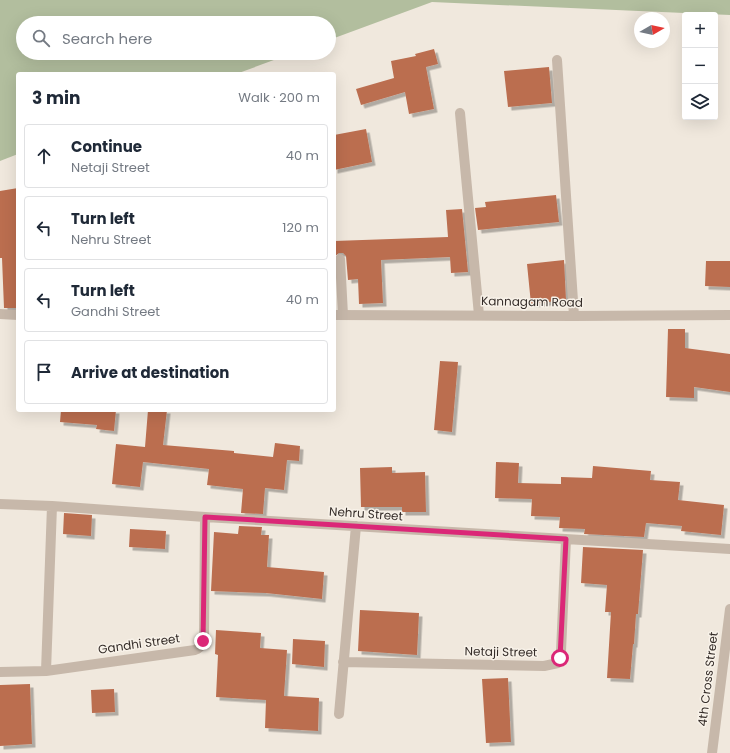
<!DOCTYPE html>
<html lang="en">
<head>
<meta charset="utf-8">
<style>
	:root { --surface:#fff; --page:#f6f6f7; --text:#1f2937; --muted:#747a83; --line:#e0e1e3 }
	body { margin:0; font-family:Poppins,sans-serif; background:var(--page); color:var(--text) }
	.controls { position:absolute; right:12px; top:12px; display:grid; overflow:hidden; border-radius:4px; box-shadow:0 4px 16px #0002 }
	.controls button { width:36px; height:36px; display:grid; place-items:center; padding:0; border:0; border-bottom:1px solid var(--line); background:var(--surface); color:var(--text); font:20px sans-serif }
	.compass { position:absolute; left:634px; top:12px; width:36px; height:36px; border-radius:50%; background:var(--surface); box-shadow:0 4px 16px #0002; rotate:81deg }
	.stop { position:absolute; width:12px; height:12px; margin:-9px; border:3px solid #db2777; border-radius:50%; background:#fff }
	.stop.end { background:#db2777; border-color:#fff; box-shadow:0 1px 4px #0008 }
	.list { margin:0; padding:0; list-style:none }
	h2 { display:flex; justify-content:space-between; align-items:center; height:52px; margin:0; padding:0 16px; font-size:17px }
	h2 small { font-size:13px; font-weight:400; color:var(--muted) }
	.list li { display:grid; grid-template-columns:26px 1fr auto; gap:12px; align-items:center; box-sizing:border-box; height:64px; margin:0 8px 8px; padding:0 8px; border:1px solid var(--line); border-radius:4px }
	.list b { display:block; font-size:15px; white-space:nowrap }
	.list p { margin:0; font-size:13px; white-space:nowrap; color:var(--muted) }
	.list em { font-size:13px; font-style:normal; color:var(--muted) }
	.icon { flex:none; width:22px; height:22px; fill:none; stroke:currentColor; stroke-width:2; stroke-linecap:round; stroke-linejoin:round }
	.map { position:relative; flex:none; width:730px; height:753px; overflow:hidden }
	.search { position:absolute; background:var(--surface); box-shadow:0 4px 16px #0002; left:16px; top:16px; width:320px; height:44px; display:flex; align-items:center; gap:10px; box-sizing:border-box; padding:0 14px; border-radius:22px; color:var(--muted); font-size:15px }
	.panel { position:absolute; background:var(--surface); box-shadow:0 4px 16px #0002; left:16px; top:72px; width:320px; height:340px; border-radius:4px }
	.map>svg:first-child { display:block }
	.green { fill:#b2be9e }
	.building { fill:#bb6e50; filter:url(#shadow) }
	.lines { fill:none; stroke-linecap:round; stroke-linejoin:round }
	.service { stroke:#c7b8aa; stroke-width:10 }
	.minor { stroke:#c7b8aa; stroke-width:10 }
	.tertiary { stroke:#c7b8aa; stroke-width:10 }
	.route { stroke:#db2777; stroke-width:5 }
	.labels { text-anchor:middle; stroke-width:3; stroke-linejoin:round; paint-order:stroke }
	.street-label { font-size:12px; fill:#352d29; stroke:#f8f2e9 }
</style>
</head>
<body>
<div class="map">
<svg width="730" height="753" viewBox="0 0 730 753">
	<defs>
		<filter id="shadow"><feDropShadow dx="3.5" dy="3.5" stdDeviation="0" flood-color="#0004"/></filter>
	</defs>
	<rect width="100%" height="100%" fill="#f0e8dd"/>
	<!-- green -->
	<path class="green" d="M0,0H730V15L432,2L329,40V23H23V53H293L236,74H18V154L0,161Z"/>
	<!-- building -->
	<path class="building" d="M434,49L438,64L426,67L434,109L409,114L405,92L361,105L356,89L394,78L391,61L416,56L415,54Z
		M549,67L552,103L508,107L504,71Z
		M366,129L372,162L334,170V135Z
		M18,188V308H4L2,258H0V191Z
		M556,195L559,222L478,230L475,208L486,207L485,202Z
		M462,209L468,272L451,273L450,257L381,260L383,303L359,304L358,279L348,280L346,256L343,253H339L334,257V241L448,237L446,210Z
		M564,260L566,300L531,304L527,264Z
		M706,261H730V287L705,286Z
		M668,329H685V348L730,354V392L694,387V398L666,397Z
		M440,361L458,362L452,432L434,430Z
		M61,410H116L114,431L96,429L97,425L60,422Z
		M148,410H167L163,445L234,451V453L273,457L275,443L300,446L299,461L287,460L284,490L265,488L263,514L241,513L243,489L207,485L209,469L143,462L140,487L112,484L116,444L145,447Z
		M496,462L519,463L518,483L561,484V477L592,478L593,466L651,471L650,480L680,482L678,500L724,505L721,535L681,531L682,526L646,523L644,537L584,534L585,529L559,528L560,517L531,516L532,499L495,498Z
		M392,467V473L425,472L426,512H402V507H361L360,468Z
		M64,513L92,515L91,536L63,534Z
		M239,526L262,527L261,535H269L267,567L324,572L322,599L266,593L211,591L214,532L238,534Z
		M130,529L166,531L165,549L129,547Z
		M583,547L643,550L638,614H636L634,644H633L630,679L607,678L611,612H605L607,585L581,583Z
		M360,610L419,613L417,655L358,651Z
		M216,630L261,633L260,648L287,650L284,696L319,698L318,731L265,728L266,700L216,697L218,655L215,654Z
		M293,639L325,641L324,667L292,664Z
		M508,678L511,742L486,743L482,679Z
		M30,684L32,744L0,746V685Z
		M114,689L115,712L92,713L91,690Z"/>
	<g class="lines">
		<!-- service -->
		<path class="service" d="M340,259L343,315"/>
		<!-- minor -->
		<path class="minor" d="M557,60L574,316
			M460,113L479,315
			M0,504L52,506L205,517L730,549
			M343,662L544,666L558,663L560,658L561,651L566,539
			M46,671L52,506
			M0,672L46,671L195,650C202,647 203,643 204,636L205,517
			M339,714L356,526"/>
		<!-- tertiary -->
		<path class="tertiary" d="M0,314L18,315
			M334,315L574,316L730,315
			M712,753L730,609"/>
	</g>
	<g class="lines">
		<!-- route -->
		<path class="route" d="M203,641L205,517L566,539L560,658"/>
	</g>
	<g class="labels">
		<!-- street labels -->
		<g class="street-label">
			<text transform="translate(532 302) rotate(1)" y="4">Kannagam Road</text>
			<text transform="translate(366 514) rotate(4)" y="4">Nehru Street</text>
			<text transform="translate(139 644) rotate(-8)" y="4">Gandhi Street</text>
			<text transform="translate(501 652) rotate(1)" y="4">Netaji Street</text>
			<text transform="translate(708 679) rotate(-83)" y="4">4th Cross Street</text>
		</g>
	</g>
</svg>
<div class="controls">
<button>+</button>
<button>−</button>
<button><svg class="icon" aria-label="layers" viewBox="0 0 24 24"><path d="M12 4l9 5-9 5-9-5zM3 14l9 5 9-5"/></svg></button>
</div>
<svg class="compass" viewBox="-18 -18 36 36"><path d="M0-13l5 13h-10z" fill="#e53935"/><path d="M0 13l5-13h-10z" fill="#747a83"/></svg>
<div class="stop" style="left:560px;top:658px"></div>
<div class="stop end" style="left:203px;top:641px"></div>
<div class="search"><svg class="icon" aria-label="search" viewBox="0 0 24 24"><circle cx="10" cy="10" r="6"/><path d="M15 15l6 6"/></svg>Search here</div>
<section class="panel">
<h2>3 min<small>Walk · 200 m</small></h2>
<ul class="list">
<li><svg class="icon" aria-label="ahead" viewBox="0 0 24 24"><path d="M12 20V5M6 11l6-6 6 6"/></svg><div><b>Continue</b><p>Netaji Street</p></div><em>40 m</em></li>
<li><svg class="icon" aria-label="left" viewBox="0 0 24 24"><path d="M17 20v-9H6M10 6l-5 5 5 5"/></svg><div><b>Turn left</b><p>Nehru Street</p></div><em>120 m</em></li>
<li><svg class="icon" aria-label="left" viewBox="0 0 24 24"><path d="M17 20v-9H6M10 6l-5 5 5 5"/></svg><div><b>Turn left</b><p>Gandhi Street</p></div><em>40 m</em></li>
<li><svg class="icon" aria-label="arrive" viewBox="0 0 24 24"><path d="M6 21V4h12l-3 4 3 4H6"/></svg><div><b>Arrive at destination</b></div></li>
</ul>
</section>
</div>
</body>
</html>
